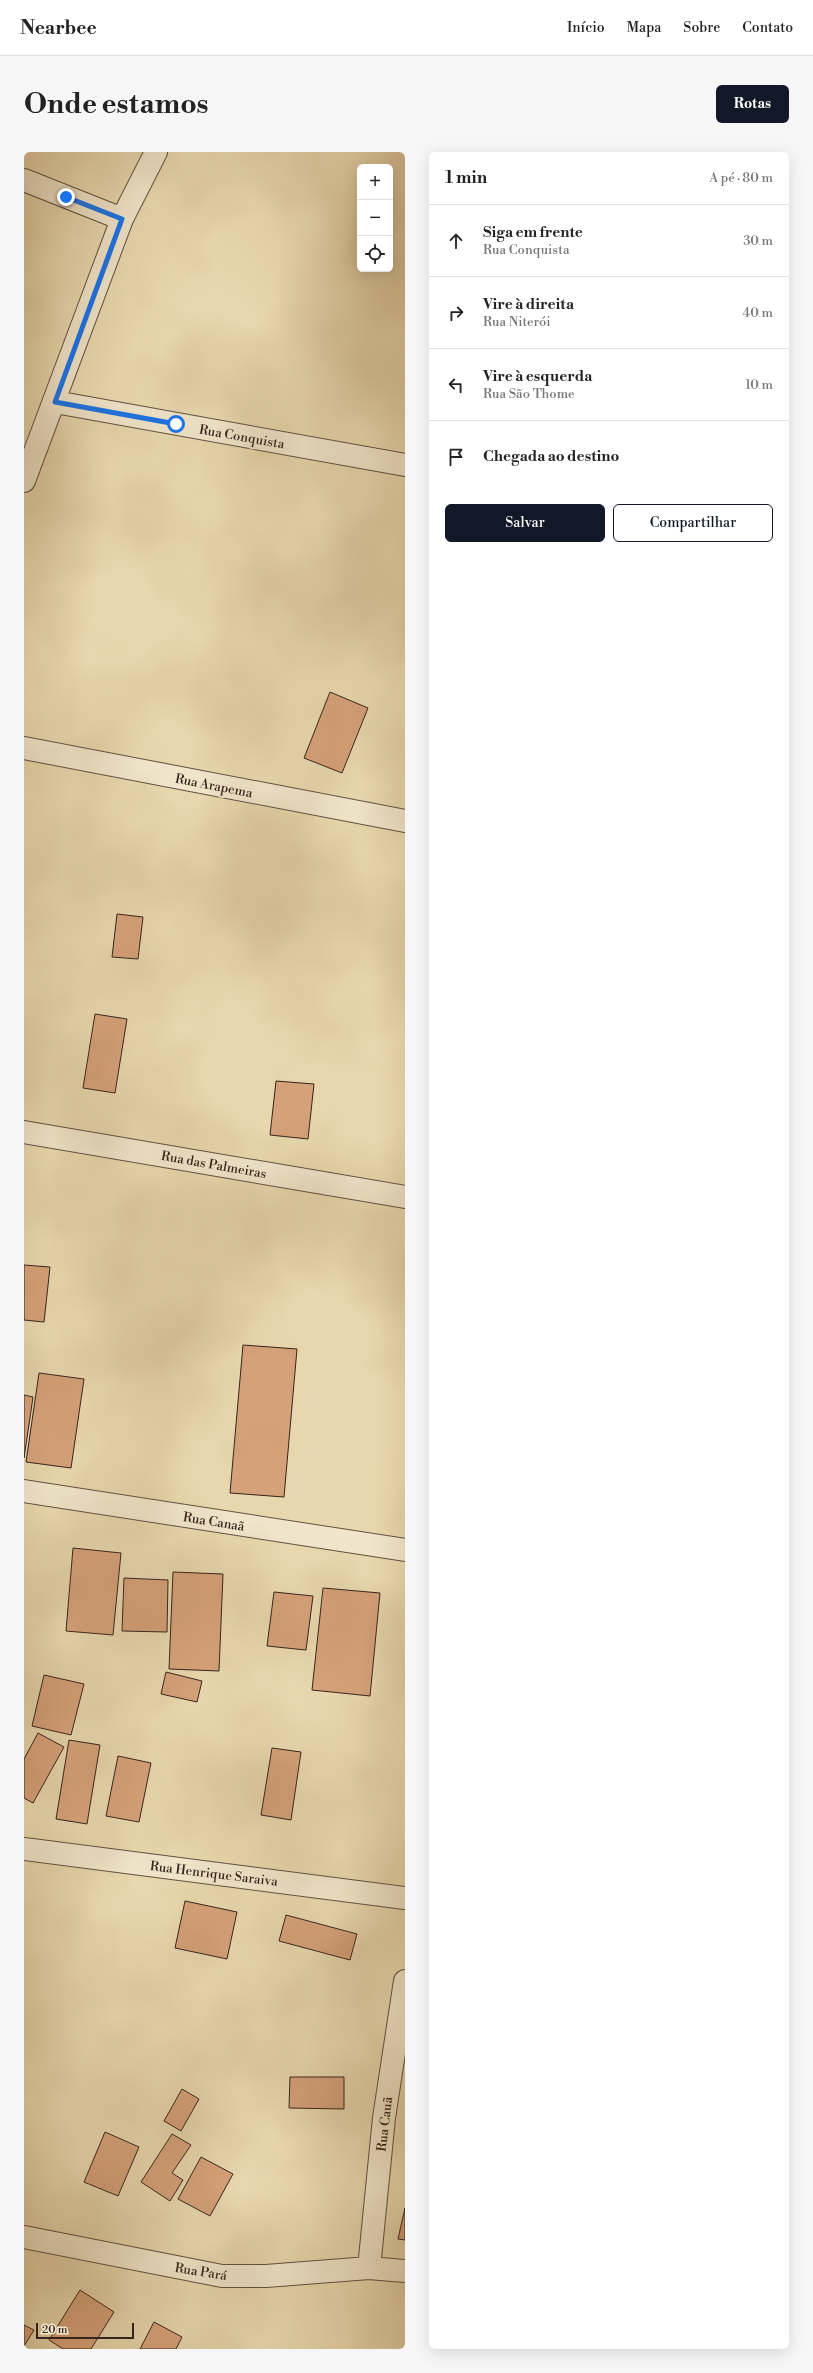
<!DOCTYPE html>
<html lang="pt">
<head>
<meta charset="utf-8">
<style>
	:root { --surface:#fff; --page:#f6f6f6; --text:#222; --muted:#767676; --line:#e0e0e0; --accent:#111827 }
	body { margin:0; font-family:"Libre Bodoni",serif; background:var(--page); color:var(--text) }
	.controls { position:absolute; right:12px; top:12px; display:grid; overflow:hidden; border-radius:6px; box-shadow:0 4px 16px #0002 }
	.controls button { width:36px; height:36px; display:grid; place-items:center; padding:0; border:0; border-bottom:1px solid var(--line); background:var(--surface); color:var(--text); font:20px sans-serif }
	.scale { position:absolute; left:12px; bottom:10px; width:98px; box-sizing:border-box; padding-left:4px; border:2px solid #36241c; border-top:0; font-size:11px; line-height:14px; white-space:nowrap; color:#36241c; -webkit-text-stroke:3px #f0e5ca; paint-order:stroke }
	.stop { position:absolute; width:12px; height:12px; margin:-9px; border:3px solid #1a73e8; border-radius:50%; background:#fff }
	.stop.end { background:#1a73e8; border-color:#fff; box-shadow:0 1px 4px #0008 }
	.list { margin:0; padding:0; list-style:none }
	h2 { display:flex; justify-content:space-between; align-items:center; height:52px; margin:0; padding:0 16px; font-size:17px }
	h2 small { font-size:13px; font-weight:400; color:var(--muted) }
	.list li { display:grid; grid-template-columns:26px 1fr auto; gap:12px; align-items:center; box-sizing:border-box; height:72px; padding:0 16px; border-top:1px solid var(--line) }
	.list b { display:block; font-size:15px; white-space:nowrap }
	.list p { margin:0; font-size:13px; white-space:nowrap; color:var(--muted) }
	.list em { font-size:13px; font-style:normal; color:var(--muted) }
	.actions { display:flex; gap:8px; padding:12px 16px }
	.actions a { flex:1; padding:9px 0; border:1px solid var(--accent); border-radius:6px; text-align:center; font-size:14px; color:var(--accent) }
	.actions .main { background:var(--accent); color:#fff }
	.icon { flex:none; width:22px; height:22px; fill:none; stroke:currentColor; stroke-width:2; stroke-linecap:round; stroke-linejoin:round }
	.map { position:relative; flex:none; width:381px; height:2197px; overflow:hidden; border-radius:6px }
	header { display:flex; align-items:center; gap:24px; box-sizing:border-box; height:56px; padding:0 20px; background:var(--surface); border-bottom:1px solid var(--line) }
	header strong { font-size:19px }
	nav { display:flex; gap:22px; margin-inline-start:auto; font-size:14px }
	.intro { display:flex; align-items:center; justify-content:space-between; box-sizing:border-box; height:96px; padding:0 24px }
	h1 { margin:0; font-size:28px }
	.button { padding:10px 18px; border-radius:6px; background:var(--accent); color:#fff; font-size:14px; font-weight:700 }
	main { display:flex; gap:24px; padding:0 24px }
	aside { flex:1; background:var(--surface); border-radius:6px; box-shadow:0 4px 16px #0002 }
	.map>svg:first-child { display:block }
	.building { fill:#d5a179; stroke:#36241c }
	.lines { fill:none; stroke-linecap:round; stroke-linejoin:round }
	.minor-casing { stroke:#625140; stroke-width:24 }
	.minor { stroke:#f0e5ca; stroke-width:22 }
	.route { stroke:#1a73e8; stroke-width:5 }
	.labels { text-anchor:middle; stroke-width:4; stroke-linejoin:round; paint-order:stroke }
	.street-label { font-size:13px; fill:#36241c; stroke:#f0e5ca }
</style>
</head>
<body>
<header>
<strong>Nearbee</strong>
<nav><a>Início</a><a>Mapa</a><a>Sobre</a><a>Contato</a></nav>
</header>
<div class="intro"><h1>Onde estamos</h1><a class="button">Rotas</a></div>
<main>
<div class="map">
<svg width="381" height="2197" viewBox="0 0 381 2197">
	<rect width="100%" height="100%" fill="#e8d7ae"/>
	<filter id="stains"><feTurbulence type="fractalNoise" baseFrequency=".005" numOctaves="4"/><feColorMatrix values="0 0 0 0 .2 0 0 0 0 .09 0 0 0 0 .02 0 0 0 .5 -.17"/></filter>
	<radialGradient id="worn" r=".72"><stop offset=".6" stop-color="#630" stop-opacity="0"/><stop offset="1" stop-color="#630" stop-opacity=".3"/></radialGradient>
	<!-- building -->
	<path class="building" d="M306,540L344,556L318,621L280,606Z
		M93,762L119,765L114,807L88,805Z
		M71,862L103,867L91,941L59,936Z
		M252,929L290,932L284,987L246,983Z
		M0,1113L26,1115L20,1170L0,1168Z
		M219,1193L273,1197L260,1345L206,1341Z
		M15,1221L60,1227L47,1316L2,1310Z
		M0,1243L9,1245L0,1306Z
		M49,1396L97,1401L89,1483L42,1479Z
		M149,1420L199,1422L195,1519L145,1517Z
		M100,1426L144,1428L143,1480L98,1479Z
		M299,1436L356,1441L346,1544L288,1538Z
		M250,1440L289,1444L282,1498L243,1494Z
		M142,1520L178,1529L173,1550L137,1542Z
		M20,1523L60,1532L47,1583L8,1574Z
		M14,1581L40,1595L9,1651L0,1646V1607Z
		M45,1588L76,1593L63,1672L32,1667Z
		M248,1596L277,1600L267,1668L237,1663Z
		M94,1604L127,1611L115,1670L82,1664Z
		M161,1749L213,1760L203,1807L151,1796Z
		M262,1763L333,1782L326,1808L255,1789Z
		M266,1925H320V1957L265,1956Z
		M158,1937L175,1947L157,1979L140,1969Z
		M81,1980L115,1995L94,2044L60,2030Z
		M148,1982L167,1993L148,2021L159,2028L146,2049L117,2030Z
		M177,2005L209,2022L186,2064L154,2047Z
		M381,2056V2088L374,2087Z
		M56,2138L90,2160L67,2197H39L25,2188Z
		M130,2170L158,2185L152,2197H116Z
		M0,2173L10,2178L0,2194Z"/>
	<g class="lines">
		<!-- minor casing -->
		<g class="minor-casing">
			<path id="minor" d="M0,28L98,67
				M31,250L381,313
				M0,329L98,67L132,0
				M0,596L381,669
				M0,980L381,1045
				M0,1339L381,1398
				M0,1697L381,1746
				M0,2085L198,2124H242L345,2116L381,2119
				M345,2116L360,1966L381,1829"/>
		</g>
		<!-- minor -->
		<use href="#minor" class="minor"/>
	</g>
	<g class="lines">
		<!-- route -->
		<path class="route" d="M42,45L98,67L31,250L152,272"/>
	</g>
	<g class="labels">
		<!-- street labels -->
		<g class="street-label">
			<text transform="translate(218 284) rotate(10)" y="5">Rua Conquista</text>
			<text transform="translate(190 633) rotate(11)" y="5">Rua Arapema</text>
			<text transform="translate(190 1012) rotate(10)" y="5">Rua das Palmeiras</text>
			<text transform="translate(190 1369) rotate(9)" y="5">Rua Canaã</text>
			<text transform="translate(190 1721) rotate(7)" y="5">Rua Henrique Saraiva</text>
			<text transform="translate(360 1972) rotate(-83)" y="5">Rua Cauã</text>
			<text transform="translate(177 2119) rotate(9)" y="5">Rua Pará</text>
		</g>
	</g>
	<rect width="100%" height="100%" filter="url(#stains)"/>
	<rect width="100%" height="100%" fill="url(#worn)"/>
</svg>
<div class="controls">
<button>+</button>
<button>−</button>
<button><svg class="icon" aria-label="locate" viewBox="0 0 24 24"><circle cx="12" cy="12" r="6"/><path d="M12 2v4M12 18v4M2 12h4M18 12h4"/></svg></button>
</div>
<div class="scale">20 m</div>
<div class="stop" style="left:152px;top:272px"></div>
<div class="stop end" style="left:42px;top:45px"></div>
</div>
<aside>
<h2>1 min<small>A pé · 80 m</small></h2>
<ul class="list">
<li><svg class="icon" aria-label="ahead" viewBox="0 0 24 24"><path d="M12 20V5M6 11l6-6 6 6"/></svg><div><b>Siga em frente</b><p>Rua Conquista</p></div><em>30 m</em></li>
<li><svg class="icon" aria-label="right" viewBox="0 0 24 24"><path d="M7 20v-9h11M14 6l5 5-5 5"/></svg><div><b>Vire à direita</b><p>Rua Niterói</p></div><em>40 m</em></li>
<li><svg class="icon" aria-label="left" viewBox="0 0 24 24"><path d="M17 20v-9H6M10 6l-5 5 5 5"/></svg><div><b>Vire à esquerda</b><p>Rua São Thome</p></div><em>10 m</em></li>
<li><svg class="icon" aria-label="arrive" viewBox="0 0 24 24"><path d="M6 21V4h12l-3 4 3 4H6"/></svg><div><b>Chegada ao destino</b></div></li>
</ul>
<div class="actions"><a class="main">Salvar</a><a>Compartilhar</a></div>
</aside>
</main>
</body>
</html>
